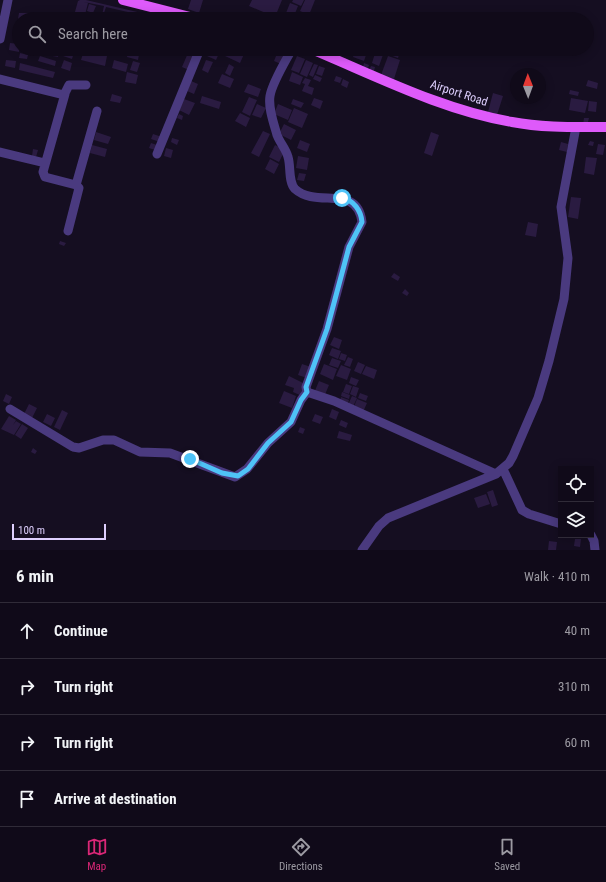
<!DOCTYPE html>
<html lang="en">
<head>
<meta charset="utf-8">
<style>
	:root { --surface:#100a19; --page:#191322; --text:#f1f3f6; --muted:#9c9aa2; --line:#302b38; --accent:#db2777 }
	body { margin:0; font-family:"Roboto Condensed",sans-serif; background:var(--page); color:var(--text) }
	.controls { position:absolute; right:12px; bottom:12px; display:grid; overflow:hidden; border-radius:0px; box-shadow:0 2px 10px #0003 }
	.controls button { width:36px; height:36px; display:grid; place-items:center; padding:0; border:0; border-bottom:1px solid var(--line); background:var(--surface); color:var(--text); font:20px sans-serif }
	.compass { position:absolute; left:510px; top:68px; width:36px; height:36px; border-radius:50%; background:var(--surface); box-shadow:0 2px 10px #0003; rotate:359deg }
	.scale { position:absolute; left:12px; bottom:10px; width:94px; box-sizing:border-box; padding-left:4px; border:2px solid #decffe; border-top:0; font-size:11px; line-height:14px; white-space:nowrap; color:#decffe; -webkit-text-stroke:3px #150e21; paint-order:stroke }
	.stop { position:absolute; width:12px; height:12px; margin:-9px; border:3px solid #4fc3f7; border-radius:50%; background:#fff }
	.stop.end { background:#4fc3f7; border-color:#fff; box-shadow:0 1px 4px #0008 }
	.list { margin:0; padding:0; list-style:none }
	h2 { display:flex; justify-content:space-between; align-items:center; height:52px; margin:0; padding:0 16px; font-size:17px }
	h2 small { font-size:13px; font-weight:400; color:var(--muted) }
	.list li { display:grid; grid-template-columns:26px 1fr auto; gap:12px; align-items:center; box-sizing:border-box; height:56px; padding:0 16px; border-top:1px solid var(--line) }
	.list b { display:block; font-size:15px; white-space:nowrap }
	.list em { font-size:13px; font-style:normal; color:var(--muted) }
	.icon { flex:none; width:22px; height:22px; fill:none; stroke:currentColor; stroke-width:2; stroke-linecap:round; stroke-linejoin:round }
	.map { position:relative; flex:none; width:606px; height:550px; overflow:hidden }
	.search { position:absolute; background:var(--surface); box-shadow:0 2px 10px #0003; left:12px; right:12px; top:12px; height:44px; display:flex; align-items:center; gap:10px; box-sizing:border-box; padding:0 14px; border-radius:22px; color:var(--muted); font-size:15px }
	.sheet { height:276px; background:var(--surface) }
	nav { display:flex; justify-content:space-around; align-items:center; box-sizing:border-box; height:56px; border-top:1px solid var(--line); background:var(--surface); font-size:11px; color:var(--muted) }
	nav a { display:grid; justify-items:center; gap:2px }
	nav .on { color:var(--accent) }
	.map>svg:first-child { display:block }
	.building { fill:#2a1b41 }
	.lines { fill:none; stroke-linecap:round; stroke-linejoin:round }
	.minor { stroke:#4a3a7f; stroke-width:9 }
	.major { stroke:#de5afa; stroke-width:10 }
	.route { stroke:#4fc3f7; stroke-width:5 }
	.labels { text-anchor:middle; stroke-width:4; stroke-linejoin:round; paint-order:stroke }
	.street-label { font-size:12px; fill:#decffe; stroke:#150e21 }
</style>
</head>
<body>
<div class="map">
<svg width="606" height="550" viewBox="0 0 606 550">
	<rect width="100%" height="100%" fill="#150e21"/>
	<!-- building -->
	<path class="building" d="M80,0H86L146,14L145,16L106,7L103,16L102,15L104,6L84,2L88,3L84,19H73L78,1Z
		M191,0H203L199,13L188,9Z
		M252,0H282L275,17L249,6Z
		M293,0H304L301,6L292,2Z
		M305,0H315L309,15L300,11Z
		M290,3L298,6L294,16L286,13Z
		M89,4L96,6L93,13L87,11Z
		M125,12L145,17V19H123Z
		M365,12L377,16L376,19H363Z
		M19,13H35V19H18Z
		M51,13L62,15L61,19H50Z
		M87,14L104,19H86Z
		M263,15L272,19H262Z
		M10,43L19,44V52L9,50Z
		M48,49L59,52L58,57L47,55Z
		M65,49H75L72,59L63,56Z
		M115,49H128L126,55L114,52Z
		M128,49H140L138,60L127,57Z
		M210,49H221L216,60L207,56Z
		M228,49L246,50L240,63L225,56Z
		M356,49L367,52L364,61L353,57Z
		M389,49L400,51L398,58L387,54Z
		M84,50L107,56L105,66L81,60Z
		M376,50L384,52L379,66L372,63Z
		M278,51L285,54L281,64L274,61Z
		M20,53L28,55L27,59L19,58Z
		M188,53L195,56L189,70L182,67Z
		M40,56L56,61L55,66L38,61Z
		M297,56L305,59L299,73L291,70Z
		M388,56L400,60L394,79L381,75Z
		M6,60L16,61L15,68L5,66Z
		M64,60L72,63L70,71L61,68Z
		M114,60L128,64L126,72L112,68Z
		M206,60L213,62L208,73L202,70Z
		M306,60L313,63L307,77L300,74Z
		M133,61L140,63L137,72L130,70Z
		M20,63L55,72L53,78L19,70Z
		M364,63L369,65L368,68L363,67Z
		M229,64L234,67L230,76L225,73Z
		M314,64L318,65L313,77L309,75Z
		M319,66L325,68L322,76L316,74Z
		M371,66L375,67L374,71L369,70Z
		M127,72L138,75L136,84L125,82Z
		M292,72L303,77L300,85L289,81Z
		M222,74L234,79L230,88L218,83Z
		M315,75L322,78L320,82L313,79Z
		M336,76L342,78L340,83L334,81Z
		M305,78L311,80L308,86L314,88L312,95L302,91L305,84L302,83Z
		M343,79L349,82L347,88L341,85Z
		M588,80L598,83L597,89L586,86Z
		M191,81L198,84L194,94L187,91Z
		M248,84L261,89L258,97L244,92Z
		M570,90L579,92L578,96L569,94Z
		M493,93L503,96L497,115L488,112Z
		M112,94L122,97L120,103L110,101Z
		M202,96L221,102L219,109L200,103Z
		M249,97L257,100L250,116L242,112Z
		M314,98L323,101L320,109L311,105Z
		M571,98L588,101L585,113L569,110Z
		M184,99L195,103L189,115L179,110Z
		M293,99L304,103L301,108L291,104Z
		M589,101L597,102L596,112L588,111Z
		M257,104L266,108L261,118L252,115Z
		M278,104L292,110L288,120L274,114Z
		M294,108L308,114L302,128L288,122Z
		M240,113L250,118L246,127L235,121Z
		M179,114L183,116L182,120L177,118Z
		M584,118H589L587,126L583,125Z
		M284,124L296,130L291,140L279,134Z
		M263,131L270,134L259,157L251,153Z
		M96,132L111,137L108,144L94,140Z
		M431,132L439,135L432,156L424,153Z
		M153,134L162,137L160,142L151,139Z
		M172,138L179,140L177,145L171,142Z
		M300,140L310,144L307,152L297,148Z
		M590,141L594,142L593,146L588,145Z
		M561,142L568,144L567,152L559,150Z
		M151,143L157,145L155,150L149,148Z
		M598,144L605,145L603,155L596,154Z
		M92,145L107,149L105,157L90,153Z
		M275,145L285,150L279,162L269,157Z
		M166,148L173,150L171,158L164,156Z
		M33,149L38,150L36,157L32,156Z
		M298,156L309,158L307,170L296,168Z
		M586,157L597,158L594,175L584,173Z
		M270,159L279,164L274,174L265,169Z
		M299,173L306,174L304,181L297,180Z
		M571,197L581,198L578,219L568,217Z
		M528,222L538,224L536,237L525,235Z
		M60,241L66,243L64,246L59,244Z
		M394,273L400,277L398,281L391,277Z
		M405,289L409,293L407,296L402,293Z
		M334,337L342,340L339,349L330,345Z
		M332,348L341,351L338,359L329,355Z
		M341,353L347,355L345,361L339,359Z
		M348,357L353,359L350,367L344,365Z
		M332,358L341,361L338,368L329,365Z
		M358,362L365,365L361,374L354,371Z
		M302,364L311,367L307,378L298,375Z
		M324,364L337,369L333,380L320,374Z
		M341,365L351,369L347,380L336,376Z
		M366,366L377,370L374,379L362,374Z
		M289,376L307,385L302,396L293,392L294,388L285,385Z
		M351,377L359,380L356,386L349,383Z
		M319,381L329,385L324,397L314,393Z
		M346,384L352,386L349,394L343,392Z
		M353,386L359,388L356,397L350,394Z
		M284,391L296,396L292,408L279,403Z
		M342,392L350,395L349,399L341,396Z
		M360,393L368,396L366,401L358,398Z
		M6,394L12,397L9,404L3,401Z
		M352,396L357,398L352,409L347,407Z
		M341,397L349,400L347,406L339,403Z
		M357,399L367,403L363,412L353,409Z
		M29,404L37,408L32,418L24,414Z
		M332,409L339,412L336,420L329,417Z
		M62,410L68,413L60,430L54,427Z
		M47,414L55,418L51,426L43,422Z
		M315,414L323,417L320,424L312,421Z
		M9,416L16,420L13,425L16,421L21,424L14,435L1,429Z
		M341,420L348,423L346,428L339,425Z
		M22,424L28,428L21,439L15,435Z
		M300,427L305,429L303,434L298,432Z
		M339,431L352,435L350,441L337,438Z
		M33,448L37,451L35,454L31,452Z
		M493,490L498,505L492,507L487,492Z
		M486,494L490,504L478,508L474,498Z
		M575,539H581L580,547L574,546Z
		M549,541L557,542L556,550H548Z"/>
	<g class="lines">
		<!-- minor -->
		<path class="minor" d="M0,39L8,0
			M292,49C285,62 272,83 270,96C268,108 274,124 277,135C280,143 286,149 288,157C291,166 288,182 295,189C317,209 357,183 362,222L349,247L327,329L306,387L307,392L334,401L496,474
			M0,79L64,95L69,85H86
			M65,94L43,172L45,177L76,185L79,188L68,231
			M0,152L45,163
			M157,154L200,49
			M76,185L97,111
			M10,409L73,447L79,448L103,440H114L140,452L170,453L235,477L247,469L268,443L291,422L301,400L307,392
			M503,469L522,510L529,514L561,524
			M591,535L594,541L595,550
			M362,550L379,526L388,518L496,474L509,463L513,456L538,398L549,361L564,299L568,258L561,207L576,127"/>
		<!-- major -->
		<path class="major" d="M123,0L198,19
			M311,49C376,76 442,110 512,122C543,128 575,127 606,127"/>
	</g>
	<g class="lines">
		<!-- route -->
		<path class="route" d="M190,459L222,473L238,476L248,469L268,443L291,422L301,400L307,392L306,387L327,329L349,247L362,222C361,211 354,200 342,198"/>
	</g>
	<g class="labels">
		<!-- street labels -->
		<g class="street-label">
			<text transform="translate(459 93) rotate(18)" y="4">Airport Road</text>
		</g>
	</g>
</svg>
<div class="controls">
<button><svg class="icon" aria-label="locate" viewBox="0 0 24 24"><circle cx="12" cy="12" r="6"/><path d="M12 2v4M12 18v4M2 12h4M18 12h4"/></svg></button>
<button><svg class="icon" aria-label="layers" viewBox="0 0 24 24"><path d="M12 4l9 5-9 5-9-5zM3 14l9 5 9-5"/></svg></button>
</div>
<svg class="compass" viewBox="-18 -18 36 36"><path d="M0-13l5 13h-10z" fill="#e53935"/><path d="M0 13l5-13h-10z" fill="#9c9aa2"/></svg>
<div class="scale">100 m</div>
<div class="stop" style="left:342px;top:198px"></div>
<div class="stop end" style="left:190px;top:459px"></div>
<div class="search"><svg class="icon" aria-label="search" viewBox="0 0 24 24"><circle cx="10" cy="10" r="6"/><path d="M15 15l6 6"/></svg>Search here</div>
</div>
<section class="sheet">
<h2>6 min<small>Walk · 410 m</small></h2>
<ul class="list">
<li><svg class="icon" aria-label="ahead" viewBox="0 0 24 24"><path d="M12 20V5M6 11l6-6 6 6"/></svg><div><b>Continue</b></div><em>40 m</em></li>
<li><svg class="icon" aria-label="right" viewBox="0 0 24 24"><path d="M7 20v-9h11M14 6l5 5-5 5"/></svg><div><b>Turn right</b></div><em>310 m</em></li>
<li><svg class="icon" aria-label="right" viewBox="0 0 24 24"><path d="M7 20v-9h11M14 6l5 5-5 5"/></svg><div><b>Turn right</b></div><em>60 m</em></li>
<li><svg class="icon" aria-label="arrive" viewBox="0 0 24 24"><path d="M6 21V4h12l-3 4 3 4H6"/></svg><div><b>Arrive at destination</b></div></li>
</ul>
</section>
<nav>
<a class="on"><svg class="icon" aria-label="map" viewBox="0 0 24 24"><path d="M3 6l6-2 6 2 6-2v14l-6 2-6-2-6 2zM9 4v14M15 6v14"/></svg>Map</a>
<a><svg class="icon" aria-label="directions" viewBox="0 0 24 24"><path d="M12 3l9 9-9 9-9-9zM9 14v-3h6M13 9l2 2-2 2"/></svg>Directions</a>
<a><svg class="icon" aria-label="saved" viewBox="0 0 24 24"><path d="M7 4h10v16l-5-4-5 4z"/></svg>Saved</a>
</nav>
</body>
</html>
